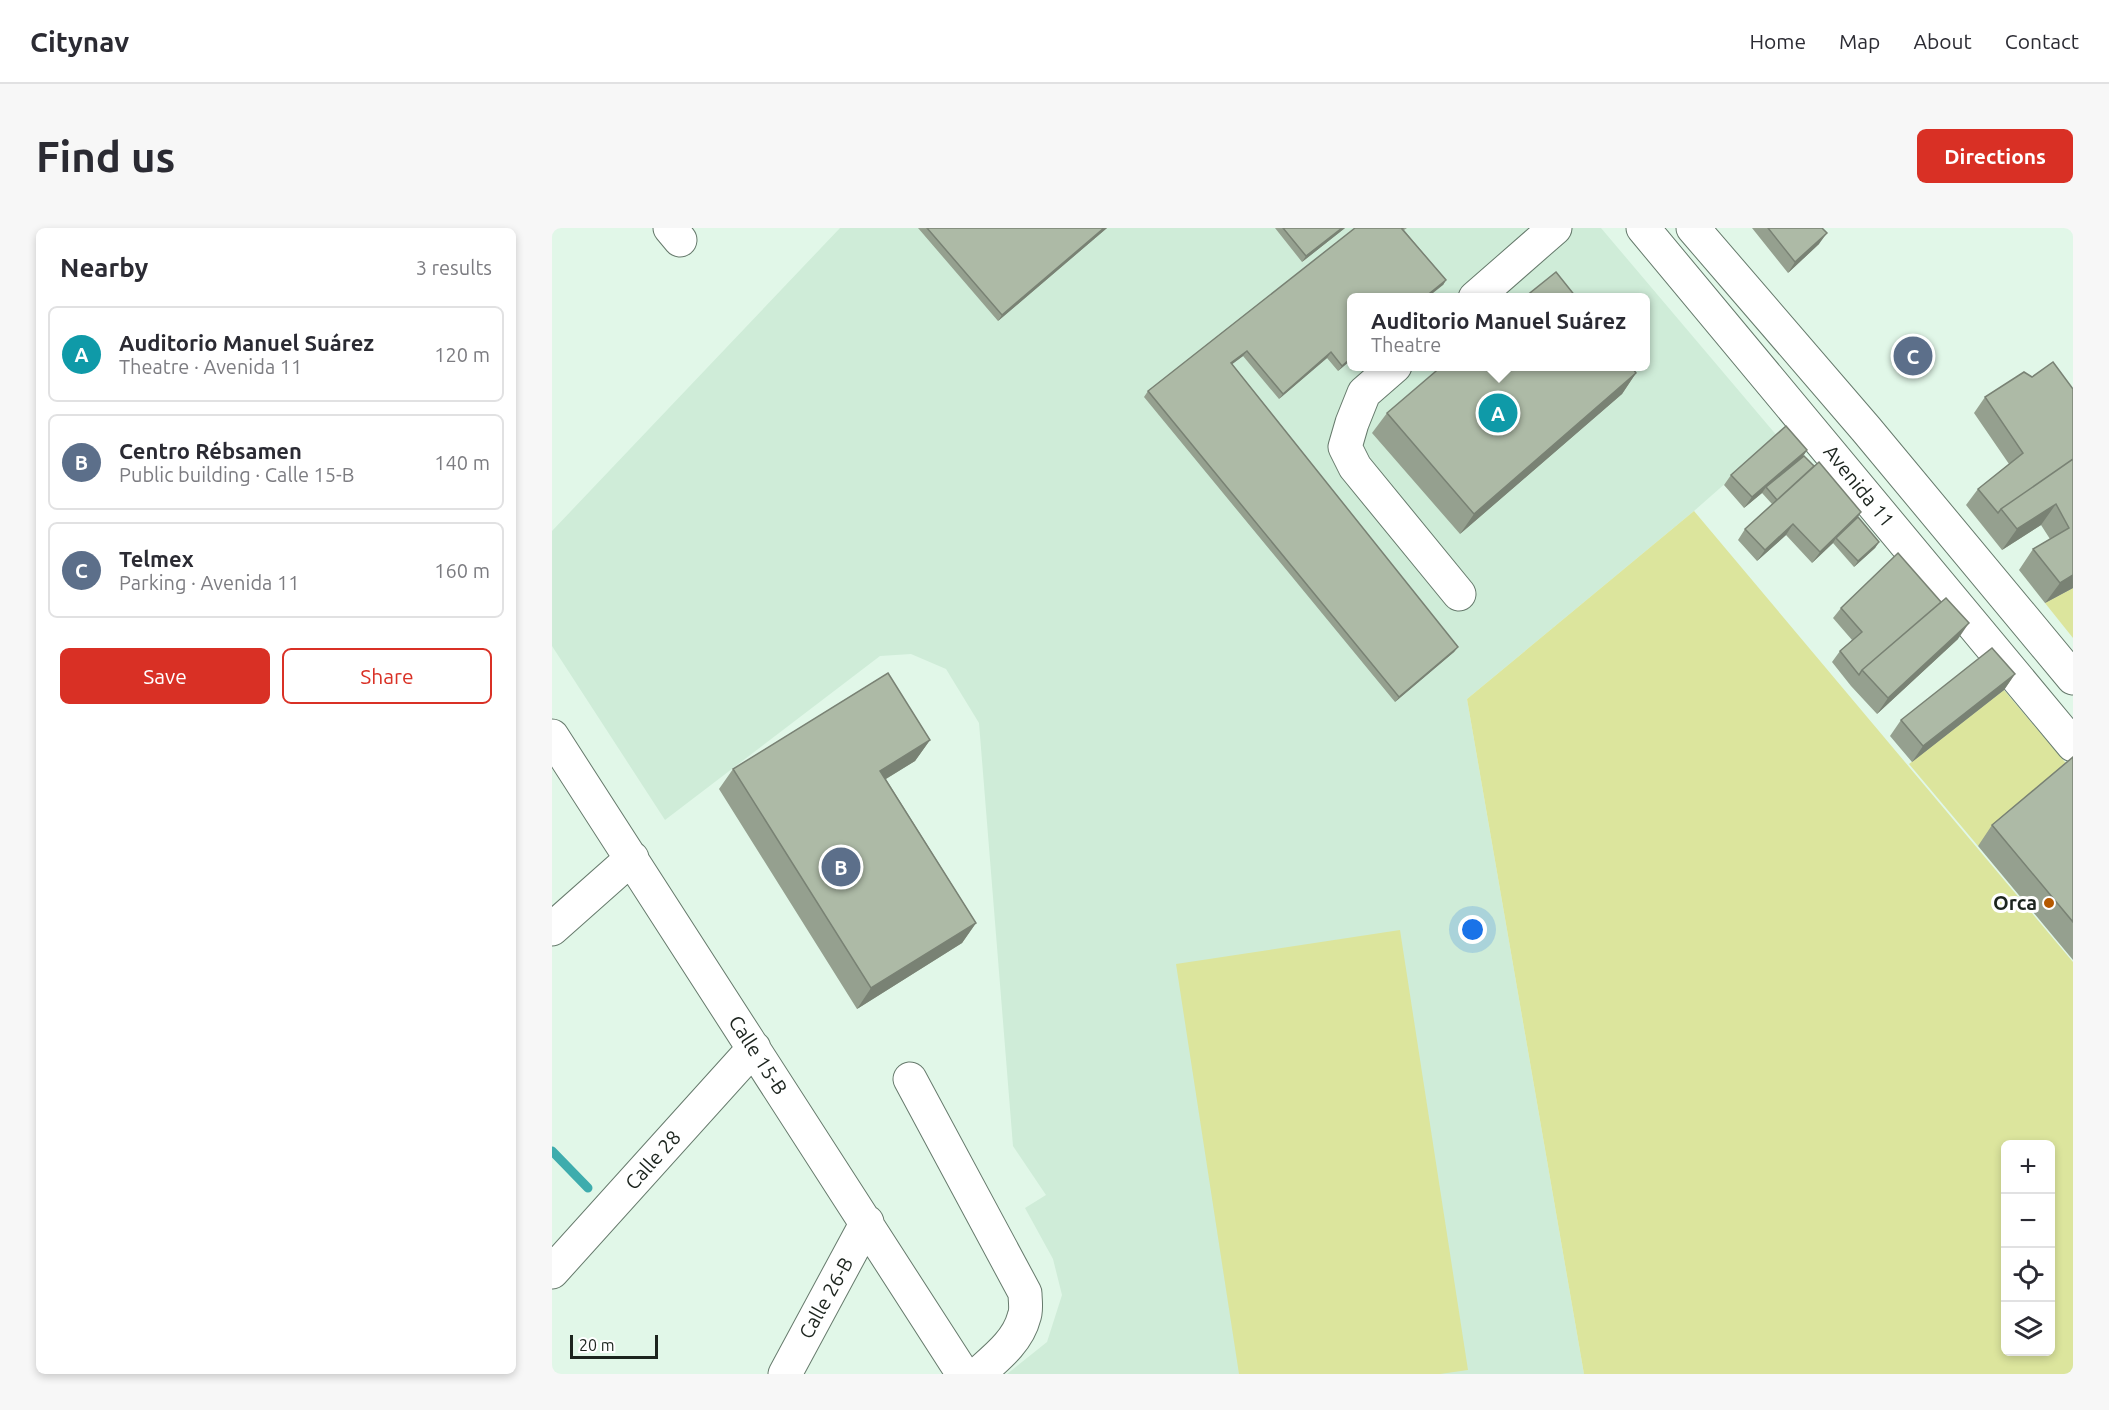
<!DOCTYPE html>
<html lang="en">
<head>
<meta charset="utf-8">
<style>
	:root { --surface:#fff; --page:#f7f7f7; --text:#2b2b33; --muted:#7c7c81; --line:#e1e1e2; --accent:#d93025 }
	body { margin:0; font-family:Ubuntu,sans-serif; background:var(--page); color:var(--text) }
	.controls { position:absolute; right:18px; bottom:18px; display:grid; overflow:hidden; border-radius:9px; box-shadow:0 3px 9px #0003 }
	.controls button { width:54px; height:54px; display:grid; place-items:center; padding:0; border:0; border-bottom:2px solid var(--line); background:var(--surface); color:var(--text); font:30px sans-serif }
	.scale { position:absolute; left:18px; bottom:15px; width:88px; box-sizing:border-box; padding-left:6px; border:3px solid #1c241e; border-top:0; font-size:16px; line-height:21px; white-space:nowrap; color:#1c241e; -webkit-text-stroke:4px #fff; paint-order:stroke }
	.you { position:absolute; left:921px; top:702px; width:21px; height:21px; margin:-15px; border:4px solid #fff; border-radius:50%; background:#1a73e8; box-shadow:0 0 0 9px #1a73e833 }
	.badge { display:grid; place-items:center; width:39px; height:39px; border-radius:50%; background:var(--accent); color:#fff; font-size:20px; font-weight:700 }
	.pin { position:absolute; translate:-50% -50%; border:3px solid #fff; box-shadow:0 2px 6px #0006 }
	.popup { position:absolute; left:795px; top:65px; width:303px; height:78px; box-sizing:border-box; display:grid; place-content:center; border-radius:9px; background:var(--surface); filter:drop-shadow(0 2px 4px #0005); font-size:20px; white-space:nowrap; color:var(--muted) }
	.popup b { font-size:22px; color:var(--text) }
	.popup::after { content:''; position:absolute; left:50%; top:100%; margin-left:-12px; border:12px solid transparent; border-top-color:var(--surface) }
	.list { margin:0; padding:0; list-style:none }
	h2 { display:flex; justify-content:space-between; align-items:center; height:78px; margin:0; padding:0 24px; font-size:26px }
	h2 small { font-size:20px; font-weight:400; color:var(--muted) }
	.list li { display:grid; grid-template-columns:39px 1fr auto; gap:18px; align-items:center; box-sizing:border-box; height:96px; margin:0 12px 12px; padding:0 12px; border:2px solid var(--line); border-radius:9px }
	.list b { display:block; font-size:22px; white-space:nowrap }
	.list p { margin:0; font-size:20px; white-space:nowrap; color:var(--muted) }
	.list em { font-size:20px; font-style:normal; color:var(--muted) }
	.actions { display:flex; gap:12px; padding:18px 24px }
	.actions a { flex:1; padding:14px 0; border:2px solid var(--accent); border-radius:9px; text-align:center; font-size:21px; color:var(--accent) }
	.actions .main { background:var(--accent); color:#fff }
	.icon { flex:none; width:33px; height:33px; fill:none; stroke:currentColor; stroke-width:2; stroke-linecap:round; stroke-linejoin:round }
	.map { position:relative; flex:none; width:1521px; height:1146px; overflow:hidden; border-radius:9px }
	header { display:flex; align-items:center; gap:36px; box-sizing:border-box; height:84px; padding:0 30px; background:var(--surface); border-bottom:2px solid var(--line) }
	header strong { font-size:28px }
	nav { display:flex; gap:33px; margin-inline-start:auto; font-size:21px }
	.intro { display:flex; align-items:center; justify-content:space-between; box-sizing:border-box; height:144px; padding:0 36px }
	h1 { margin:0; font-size:42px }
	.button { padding:15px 27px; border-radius:9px; background:var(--accent); color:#fff; font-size:21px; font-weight:700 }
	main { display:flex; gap:36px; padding:0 36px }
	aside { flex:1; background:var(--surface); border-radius:9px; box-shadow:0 3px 9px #0003 }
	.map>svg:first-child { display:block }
	.built { fill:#cfecd8; fill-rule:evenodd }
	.green { fill:#dce59d; fill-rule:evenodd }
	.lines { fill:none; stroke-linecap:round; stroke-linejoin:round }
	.stream { stroke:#3eacad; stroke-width:9 }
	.minor-casing { stroke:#667a6c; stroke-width:35 }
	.major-casing { stroke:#667a6c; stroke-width:35 }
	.minor { stroke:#fff; stroke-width:33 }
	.major { stroke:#fff; stroke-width:33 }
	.wall { fill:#95a08f }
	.shaded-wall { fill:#798274 }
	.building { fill:#adbaa6; stroke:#798274; stroke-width:1.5 }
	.poi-dot { fill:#b55900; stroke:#fff; stroke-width:2 }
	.labels { text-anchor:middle; stroke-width:6; stroke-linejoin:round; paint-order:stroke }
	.street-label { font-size:20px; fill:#1c241e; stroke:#fff }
	.poi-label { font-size:20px; font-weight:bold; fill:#1c241e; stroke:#fff; text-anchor:end }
</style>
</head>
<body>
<header>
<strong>Citynav</strong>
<nav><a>Home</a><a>Map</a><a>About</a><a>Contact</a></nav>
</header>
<div class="intro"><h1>Find us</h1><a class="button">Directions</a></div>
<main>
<aside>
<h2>Nearby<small>3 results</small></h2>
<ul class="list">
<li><span class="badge" style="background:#0f9aa8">A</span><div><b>Auditorio Manuel Suárez</b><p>Theatre · Avenida 11</p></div><em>120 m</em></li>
<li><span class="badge" style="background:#5c6f8a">B</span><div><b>Centro Rébsamen</b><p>Public building · Calle 15-B</p></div><em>140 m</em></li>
<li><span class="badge" style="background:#5c6f8a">C</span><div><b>Telmex</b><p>Parking · Avenida 11</p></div><em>160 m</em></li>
</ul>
<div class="actions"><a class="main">Save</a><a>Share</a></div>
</aside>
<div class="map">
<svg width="1521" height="1146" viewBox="0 0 1521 1146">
	<rect width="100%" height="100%" fill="#e1f7e8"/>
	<!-- built -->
	<path class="built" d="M288,0H1049L1226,209L1142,283L915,471L1032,1146H455L495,1114L510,1067L501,1031L473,980L494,967L461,918L427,495L394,441L359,426L328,428L113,592L0,418V303ZM799,70H1093V138H799Z"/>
	<!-- green -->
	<path class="green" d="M1142,283L1521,734V1146H1032L915,471ZM1454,916H1498V1124H1454Z
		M1521,360V410L1493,375Z
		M1452,462L1518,540L1426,618L1357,536Z
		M848,702L916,1142L888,1146H687L624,736Z"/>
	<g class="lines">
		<!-- stream -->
		<path class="stream" d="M0,923L36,960"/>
		<!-- minor casing -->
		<g class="minor-casing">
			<path id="minor" d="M118,0L128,12
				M923,70L1003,0
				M843,138L812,165L800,195L793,219L803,239L907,366
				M0,508L411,1146
				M0,701L80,630
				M358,851L473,1065C473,1073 475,1082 472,1089C466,1113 444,1130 426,1146
				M0,1044L202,820
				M233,1146L315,994"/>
		</g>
		<!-- major casing -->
		<g class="major-casing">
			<path id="major" d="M1091,0L1521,517
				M1141,0L1314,201L1521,450"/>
		</g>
		<!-- minor -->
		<use href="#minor" class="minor"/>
		<!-- major -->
		<use href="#major" class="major"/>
	</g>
	<!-- wall -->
	<path class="wall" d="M366,0H555L446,93Z
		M723,0H793L750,34Z
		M803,0H855L852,2L894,52L891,57L799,69V132L786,143L775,130L727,171L691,128L680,136L906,419L902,424L843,474L592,169L596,163Z
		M1200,0H1270L1267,16L1236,45Z
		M1084,145L1070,166L908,306L820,205L835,185Z
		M1480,149L1521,161V360L1493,375L1467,342L1481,321L1498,311L1489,297L1450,322L1414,277L1426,261L1457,236L1422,185L1433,169Z
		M1255,222L1251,228L1327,314L1323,320L1302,339L1281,315L1260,335L1234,307L1205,333L1186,312L1193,301L1220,276L1210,265L1192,280L1172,257L1179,247Z
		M1289,380L1406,411L1325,486L1299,458L1280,434L1288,423L1300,412L1281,390Z
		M1463,446L1452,462L1360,534L1338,508L1349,492Z
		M378,512L363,533L334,551L424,695L410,715L305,781L167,561L181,541Z
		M1521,529V732L1426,618L1440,597Z"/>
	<!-- shaded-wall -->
	<path class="shaded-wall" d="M552,0H555L446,93L450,87Z
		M790,0H793L750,34L754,28Z
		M1275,5L1267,16L1236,45L1243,34Z
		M894,52L891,57L876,69H873Z
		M695,123L691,128L675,140L679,135Z
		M779,124L775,130L727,171L731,166Z
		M799,130V132L786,143L790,138Z
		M1084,145L1070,166L908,306L922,286Z
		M1255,222L1248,233L1214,259L1210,265L1192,280L1200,269Z
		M1504,276L1489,297L1450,322L1465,301Z
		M1309,284L1302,295L1284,310L1281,315L1260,335L1268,324Z
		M1241,296L1234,307L1205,333L1213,322Z
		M1327,314L1323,320L1302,339L1306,333Z
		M1521,347V360L1493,375L1508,355Z
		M1417,395L1406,411L1325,486L1336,470Z
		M906,419L902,424L843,474L847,469Z
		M1463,446L1452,462L1360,534L1371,518Z
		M378,512L363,533L314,563L328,543Z
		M424,695L410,715L305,781L319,760Z"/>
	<!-- building -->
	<path class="building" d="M375,0H552L450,87Z
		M731,0H790L754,28Z
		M803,0H851L850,1L894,52L873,69H799V130L790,138L779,124L731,166L695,123L679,135L906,419L847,469L596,163Z
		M1216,0H1270L1275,5L1243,34Z
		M1004,44L1024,69H973Z
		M1501,134L1521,161V231L1449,281L1446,285L1426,261L1471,225L1433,169L1472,144L1480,149Z
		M890,138H1079L1084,145L922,286L835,185Z
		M1234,198L1255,222L1200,269L1179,247Z
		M1252,228L1262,238L1225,272L1214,259Z
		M1521,231V347L1508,355L1481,321L1517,300L1504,276L1465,301L1449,281Z
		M1267,234L1309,284L1268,324L1241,296L1213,322L1193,301Z
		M1306,289L1327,314L1306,333L1284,310Z
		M1346,325L1389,374L1310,442L1307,447L1288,423L1310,404L1289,380Z
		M1394,370L1417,395L1336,470L1310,442Z
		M1440,420L1463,446L1371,518L1349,492Z
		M336,445L378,512L328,543L424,695L319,760L181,541Z
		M1521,529V694L1440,597Z"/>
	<!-- markers -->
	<circle class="poi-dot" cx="1497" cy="675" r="6"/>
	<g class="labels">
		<!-- street labels -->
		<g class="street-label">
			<text transform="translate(1307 258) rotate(51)" y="7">Avenida 11</text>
			<text transform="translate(206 827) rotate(57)" y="7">Calle 15-B</text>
			<text transform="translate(101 932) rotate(-48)" y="7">Calle 28</text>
			<text transform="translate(274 1070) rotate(-61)" y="7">Calle 26-B</text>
		</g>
		<!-- poi labels -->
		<g class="poi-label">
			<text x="1485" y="682">Orca</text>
		</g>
	</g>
</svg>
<div class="controls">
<button>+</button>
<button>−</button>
<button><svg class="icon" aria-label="locate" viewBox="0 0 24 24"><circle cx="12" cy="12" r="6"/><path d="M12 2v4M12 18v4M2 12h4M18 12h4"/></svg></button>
<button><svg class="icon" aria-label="layers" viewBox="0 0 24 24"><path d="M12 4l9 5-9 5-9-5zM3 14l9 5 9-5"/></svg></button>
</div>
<div class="scale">20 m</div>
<div class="you"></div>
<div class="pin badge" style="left:946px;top:185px;background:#0f9aa8">A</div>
<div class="popup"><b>Auditorio Manuel Suárez</b>Theatre</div>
<div class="pin badge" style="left:289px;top:639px;background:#5c6f8a">B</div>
<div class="pin badge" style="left:1361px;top:128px;background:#5c6f8a">C</div>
</div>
</main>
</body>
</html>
